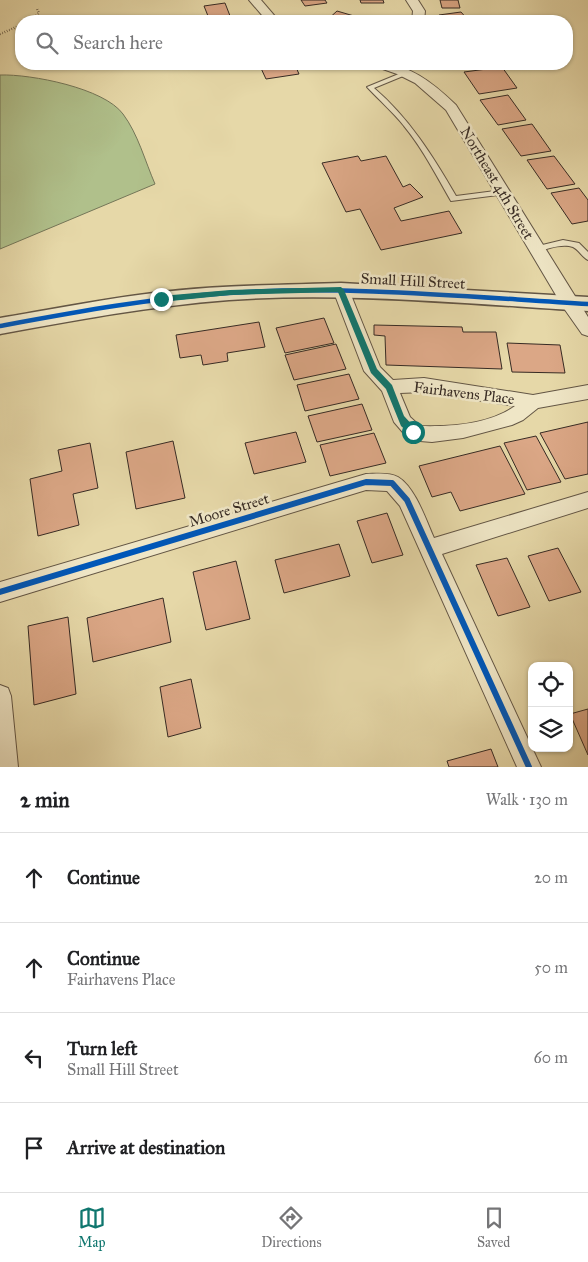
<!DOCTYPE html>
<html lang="en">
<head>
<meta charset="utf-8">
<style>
	:root { --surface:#fff; --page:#f2f2f2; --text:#202124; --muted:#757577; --line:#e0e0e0; --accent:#0f766e }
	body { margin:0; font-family:"IM FELL Great Primer",serif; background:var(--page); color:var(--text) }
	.controls { position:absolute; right:15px; bottom:15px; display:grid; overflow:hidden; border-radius:10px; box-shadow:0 1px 4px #0004 }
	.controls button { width:45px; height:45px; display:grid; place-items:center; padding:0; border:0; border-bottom:1px solid var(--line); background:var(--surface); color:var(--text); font:25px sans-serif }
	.stop { position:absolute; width:15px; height:15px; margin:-11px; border:4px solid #0f766e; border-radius:50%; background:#fff }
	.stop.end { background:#0f766e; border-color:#fff; box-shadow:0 1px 5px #0008 }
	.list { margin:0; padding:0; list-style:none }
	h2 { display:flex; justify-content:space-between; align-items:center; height:65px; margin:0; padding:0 20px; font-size:21px }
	h2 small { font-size:16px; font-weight:400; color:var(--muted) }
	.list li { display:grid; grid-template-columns:32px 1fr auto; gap:15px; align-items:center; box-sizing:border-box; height:90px; padding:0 20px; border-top:1px solid var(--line) }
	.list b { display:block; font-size:19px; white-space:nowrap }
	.list p { margin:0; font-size:16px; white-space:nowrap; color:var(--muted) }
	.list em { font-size:16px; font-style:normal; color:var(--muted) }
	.icon { flex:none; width:28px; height:28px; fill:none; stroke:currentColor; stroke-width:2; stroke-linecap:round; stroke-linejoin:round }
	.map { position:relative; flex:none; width:588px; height:767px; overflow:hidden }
	.search { position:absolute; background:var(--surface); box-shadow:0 1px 4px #0004; left:15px; right:15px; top:15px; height:55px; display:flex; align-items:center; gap:12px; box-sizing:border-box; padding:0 18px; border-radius:20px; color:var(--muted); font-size:19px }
	.sheet { height:425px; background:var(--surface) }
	nav { display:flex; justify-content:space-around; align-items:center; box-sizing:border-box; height:70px; border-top:1px solid var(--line); background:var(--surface); font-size:14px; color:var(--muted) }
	nav a { display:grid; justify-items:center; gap:2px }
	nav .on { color:var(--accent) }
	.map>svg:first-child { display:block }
	.green { fill:#b0c08b; stroke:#747658 }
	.building { fill:#dba786; stroke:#372b24 }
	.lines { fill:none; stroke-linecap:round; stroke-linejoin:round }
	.service-casing { stroke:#635645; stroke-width:2 }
	.minor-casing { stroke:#635645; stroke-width:2 }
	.tertiary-casing { stroke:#635645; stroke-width:3 }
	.path { stroke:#372b24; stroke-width:2.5; stroke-dasharray:0.5 2; stroke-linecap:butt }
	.service { fill:#efe6c6; fill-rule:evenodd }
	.minor { fill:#efe6c6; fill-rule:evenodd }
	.tertiary { fill:#efe6c6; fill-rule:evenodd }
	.cycleway-far1-casing { stroke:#efe6c6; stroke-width:8 }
	.cycleway-casing { stroke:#efe6c6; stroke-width:9 }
	.cycleway-far1 { stroke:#0057b8; stroke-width:4.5 }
	.cycleway { stroke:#0057b8; stroke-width:6 }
	.route { fill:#0f766e }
	.labels { text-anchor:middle; stroke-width:5; stroke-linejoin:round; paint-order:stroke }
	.street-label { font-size:15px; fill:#372b24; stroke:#efe6c6 }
</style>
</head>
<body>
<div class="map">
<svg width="588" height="767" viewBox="0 0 588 767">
	<rect width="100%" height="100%" fill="#e6d8a8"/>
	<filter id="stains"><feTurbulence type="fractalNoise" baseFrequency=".004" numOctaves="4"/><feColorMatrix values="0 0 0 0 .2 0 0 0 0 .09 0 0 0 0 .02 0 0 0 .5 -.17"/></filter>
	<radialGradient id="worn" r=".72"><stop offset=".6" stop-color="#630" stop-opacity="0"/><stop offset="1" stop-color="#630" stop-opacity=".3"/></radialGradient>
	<!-- green -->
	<path class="green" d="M0,75C31,74 104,88 123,114C138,134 145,161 155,184L0,249Z"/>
	<!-- building -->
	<path class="building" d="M301,0H325L327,3L305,6Z
		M360,0H383L384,3H361Z
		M440,0H458L460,8H442Z
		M225,3L232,21H210L204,6Z
		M337,11L371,21H326Z
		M461,12L469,21H444L439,15Z
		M259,64H285L287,66L295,65L299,74L266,79Z
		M435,64H466L437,68Z
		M502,67L517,88L479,94L464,72Z
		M508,95L526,120L498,125L480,100Z
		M532,124L551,151L521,156L502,129Z
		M358,156L361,161L386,156L403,187L410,184L423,197L394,208L401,221L449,211L462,233L381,250L360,209L346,212L322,163Z
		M554,156L575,184L547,189L527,160Z
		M579,188L588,200V221L572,224L551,193Z
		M324,318L334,343L285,353L276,328Z
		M259,322L265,347L227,353L228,361L203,365L201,355L180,358L176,335Z
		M374,325L462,327L463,332H496L502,369L386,365L385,336L374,335Z
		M507,343L560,345L565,373L512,372Z
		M336,344L346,369L294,380L285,355Z
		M349,374L359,399L305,411L297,385Z
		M362,404L372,430L317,442L308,416Z
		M588,422V474L565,479L540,433Z
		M296,432L306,462L254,474L245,443Z
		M374,433L386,463L330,476L320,445Z
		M536,436L561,482L527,490L504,443Z
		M173,441L185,498L136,509L126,452Z
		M90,443L98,488L73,494L79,525L38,536L30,479L62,471L58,450Z
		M500,446L525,494L460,511L451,492L432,497L419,466Z
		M387,513L403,555L372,563L357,521Z
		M339,544L350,576L284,593L275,560Z
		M558,548L581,592L549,601L528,556Z
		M507,558L530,607L498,616L476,565Z
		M236,561L250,619L206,630L193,572Z
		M163,598L171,642L93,662L87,618Z
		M68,617L76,694L34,705L28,626Z
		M191,679L201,728L168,737L160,687Z
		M588,709V755L570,714Z
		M491,749L498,767H449L447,761Z"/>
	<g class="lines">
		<!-- service casing -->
		<g class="service-casing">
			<path id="service" d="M406,71L409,73L408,74L374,88C409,118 433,156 456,196L503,190H506V194L451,201C436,175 423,149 404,126C393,112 379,100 367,87Z
				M563,240L579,243L588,252V260C582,257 579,250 573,247C562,243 547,249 537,252L533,249L534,247Z"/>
		</g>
		<!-- minor casing -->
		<g class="minor-casing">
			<path id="minor" d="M249,0H261L279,21H267Z
				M406,0H418L425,11L424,21H412L413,11Z
				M375,64C408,62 433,83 456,105L588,317V336L582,334L563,307L446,110L415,83L397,74L377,67Z
				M341,284L347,286L349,290L380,367L393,380L424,378L533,395L588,385V399L538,408L523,420L512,425L463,438L432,442L420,441L406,436L394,422L382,391L364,371L333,290L335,286ZM424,392L515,406C490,424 450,427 420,426L410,417L400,393Z
				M366,474C375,474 389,472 398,477C415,487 426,520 434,538L588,492V508L442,554L541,767H517L400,506L387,491L366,490L0,602V582Z
				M0,685L8,688L11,696L18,767H0Z"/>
		</g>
		<!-- tertiary casing -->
		<g class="tertiary-casing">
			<path id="tertiary" d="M341,283L588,297V311C469,304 348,292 229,300C151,306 76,320 0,334V318C54,309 108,298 162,292C221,285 281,285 341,283Z"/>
		</g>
		<!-- path -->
		<path class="path" d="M31,21L39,13L37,9
			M0,34L21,25"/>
		<!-- service -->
		<use href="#service" class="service"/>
		<!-- minor -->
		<use href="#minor" class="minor"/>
		<!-- tertiary -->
		<use href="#tertiary" class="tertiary"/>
		<!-- cycleway-far1 casing -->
		<g class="cycleway-far1-casing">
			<path id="cycleway-far1" d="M0,326C76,312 151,298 229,293C348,285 469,297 588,304"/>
		</g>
		<!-- cycleway casing -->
		<g class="cycleway-casing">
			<path id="cycleway" d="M0,592L366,482L392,483L407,500L529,767"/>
		</g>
		<!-- cycleway-far1 -->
		<use href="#cycleway-far1" class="cycleway-far1"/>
		<!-- cycleway -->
		<use href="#cycleway" class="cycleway"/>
	</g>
	<!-- route -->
	<path class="route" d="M341,287L344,290L377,369L392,385L404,416L416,429V434H410L401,426L386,389L371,373L338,292L230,295L161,302L158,299L161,296L230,290Z"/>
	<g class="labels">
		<!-- street labels -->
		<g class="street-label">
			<text transform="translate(497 183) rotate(59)" y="5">Northeast 4th Street</text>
			<text transform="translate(413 281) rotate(3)" y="5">Small Hill Street</text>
			<text transform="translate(464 393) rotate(7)" y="5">Fairhavens Place</text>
			<text transform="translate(229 510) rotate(-17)" y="5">Moore Street</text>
		</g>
	</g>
	<rect width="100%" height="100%" filter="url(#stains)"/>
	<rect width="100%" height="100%" fill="url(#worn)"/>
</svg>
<div class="controls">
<button><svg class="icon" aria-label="locate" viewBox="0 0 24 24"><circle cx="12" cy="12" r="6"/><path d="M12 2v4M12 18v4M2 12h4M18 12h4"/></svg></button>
<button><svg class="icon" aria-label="layers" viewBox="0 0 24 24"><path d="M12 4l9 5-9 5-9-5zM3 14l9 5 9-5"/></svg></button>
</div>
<div class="stop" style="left:413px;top:432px"></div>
<div class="stop end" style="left:161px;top:299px"></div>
<div class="search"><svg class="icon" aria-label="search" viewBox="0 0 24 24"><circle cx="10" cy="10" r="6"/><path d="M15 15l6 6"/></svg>Search here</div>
</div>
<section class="sheet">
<h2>2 min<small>Walk · 130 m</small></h2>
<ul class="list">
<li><svg class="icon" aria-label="ahead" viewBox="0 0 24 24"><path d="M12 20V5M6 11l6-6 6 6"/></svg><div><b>Continue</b></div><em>20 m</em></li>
<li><svg class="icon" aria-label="ahead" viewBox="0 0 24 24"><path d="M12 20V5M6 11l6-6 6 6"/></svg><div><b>Continue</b><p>Fairhavens Place</p></div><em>50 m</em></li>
<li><svg class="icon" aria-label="left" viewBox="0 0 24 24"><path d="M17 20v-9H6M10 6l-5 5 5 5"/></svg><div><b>Turn left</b><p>Small Hill Street</p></div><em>60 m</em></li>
<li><svg class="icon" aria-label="arrive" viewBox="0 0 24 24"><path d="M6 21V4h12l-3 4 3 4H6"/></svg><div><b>Arrive at destination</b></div></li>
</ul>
</section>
<nav>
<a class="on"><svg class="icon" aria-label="map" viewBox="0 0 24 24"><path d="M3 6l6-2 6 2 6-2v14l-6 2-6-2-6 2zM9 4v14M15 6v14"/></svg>Map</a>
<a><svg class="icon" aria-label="directions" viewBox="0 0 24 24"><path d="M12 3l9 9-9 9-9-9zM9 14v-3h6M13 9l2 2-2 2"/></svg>Directions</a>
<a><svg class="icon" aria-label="saved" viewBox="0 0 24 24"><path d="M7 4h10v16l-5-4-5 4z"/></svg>Saved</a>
</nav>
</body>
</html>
